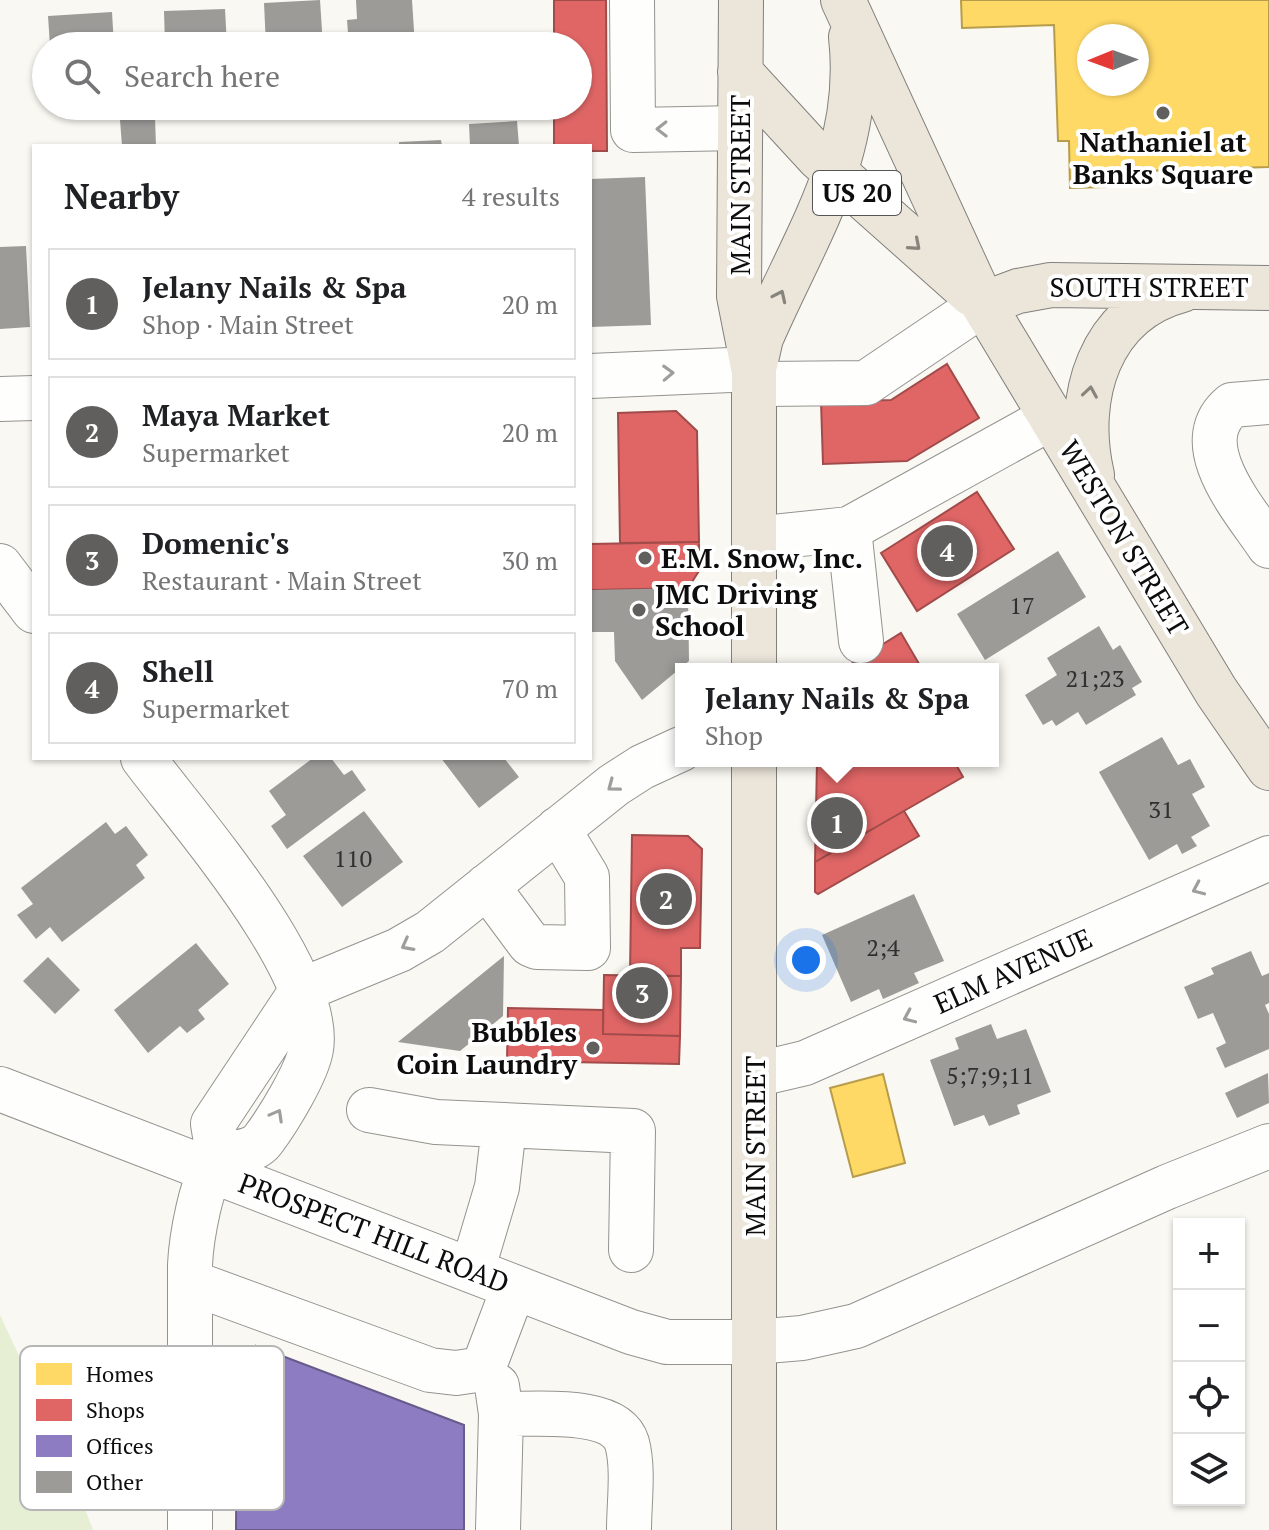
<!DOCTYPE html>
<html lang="en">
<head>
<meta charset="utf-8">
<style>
	:root { --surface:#fff; --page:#f2f2f2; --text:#202124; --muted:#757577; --line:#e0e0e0; --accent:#605f5d }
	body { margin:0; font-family:"PT Serif",serif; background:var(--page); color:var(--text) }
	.controls { position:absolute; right:24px; bottom:24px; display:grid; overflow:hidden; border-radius:0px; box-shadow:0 2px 6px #0004 }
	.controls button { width:72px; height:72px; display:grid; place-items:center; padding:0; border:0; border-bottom:2px solid var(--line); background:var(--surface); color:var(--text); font:40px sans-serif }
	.compass { position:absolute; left:1077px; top:24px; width:72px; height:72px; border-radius:50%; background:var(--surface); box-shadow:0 2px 6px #0004; rotate:269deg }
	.you { position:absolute; left:806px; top:960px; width:28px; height:28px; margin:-20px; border:6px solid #fff; border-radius:50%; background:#1a73e8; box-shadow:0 0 0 12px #1a73e833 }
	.badge { display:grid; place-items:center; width:52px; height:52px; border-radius:50%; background:var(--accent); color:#fff; font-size:26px; font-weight:700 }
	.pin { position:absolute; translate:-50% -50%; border:4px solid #fff; box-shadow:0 2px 8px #0006 }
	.popup { position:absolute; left:675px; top:663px; width:324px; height:104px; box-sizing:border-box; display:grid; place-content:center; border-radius:0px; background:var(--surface); filter:drop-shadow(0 2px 6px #0005); font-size:26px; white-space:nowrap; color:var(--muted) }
	.popup b { font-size:30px; color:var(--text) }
	.popup::after { content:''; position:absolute; left:50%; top:100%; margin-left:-16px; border:16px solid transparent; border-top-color:var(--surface) }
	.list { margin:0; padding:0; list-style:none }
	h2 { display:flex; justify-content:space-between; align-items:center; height:104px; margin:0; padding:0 32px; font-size:34px }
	h2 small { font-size:26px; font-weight:400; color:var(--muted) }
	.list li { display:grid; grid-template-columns:52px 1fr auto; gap:24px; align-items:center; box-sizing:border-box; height:112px; margin:0 16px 16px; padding:0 16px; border:2px solid var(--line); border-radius:0px }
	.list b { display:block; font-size:30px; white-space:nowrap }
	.list p { margin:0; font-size:26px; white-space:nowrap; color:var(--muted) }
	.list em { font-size:26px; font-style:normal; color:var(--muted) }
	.icon { flex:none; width:44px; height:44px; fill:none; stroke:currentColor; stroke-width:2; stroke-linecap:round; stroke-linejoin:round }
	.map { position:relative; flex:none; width:1269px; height:1530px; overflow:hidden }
	.search { position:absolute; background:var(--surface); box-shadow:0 2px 6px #0004; left:32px; top:32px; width:560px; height:88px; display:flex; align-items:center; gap:20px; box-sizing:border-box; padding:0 28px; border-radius:44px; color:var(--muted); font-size:30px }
	.panel { position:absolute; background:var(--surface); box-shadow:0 2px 6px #0004; left:32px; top:144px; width:560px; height:616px; border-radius:0px }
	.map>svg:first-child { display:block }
	.green { fill:#e6eed3 }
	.homes { fill:#ffd966; stroke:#b69c4b; stroke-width:2; fill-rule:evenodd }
	.shops { fill:#e06666; stroke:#a14b4b; stroke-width:2 }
	.offices { fill:#8e7cc3; stroke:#675b8c; stroke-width:2 }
	.building { fill:#9d9b98 }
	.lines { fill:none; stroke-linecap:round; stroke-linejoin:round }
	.minor-casing { stroke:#949390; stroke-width:46 }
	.major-casing { stroke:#81807d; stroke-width:46 }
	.minor { stroke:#fefefd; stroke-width:44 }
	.major { stroke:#ebe5da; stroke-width:44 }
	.oneway { stroke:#9e9e9d }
	.oneway2 { stroke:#87847e }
	.poi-dot { fill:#605f5d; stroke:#fff; stroke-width:3 }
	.labels { text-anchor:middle; stroke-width:8; stroke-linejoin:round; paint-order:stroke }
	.number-label { font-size:24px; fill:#313030 }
	.shield { fill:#fff; stroke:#565656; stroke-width:2 }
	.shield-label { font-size:26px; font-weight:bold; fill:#0d0d0d }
	.poi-label { font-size:28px; font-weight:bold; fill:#0d0d0d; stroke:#fff; text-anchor:start }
	.street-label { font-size:28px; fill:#0d0d0d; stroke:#fff }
	.key { fill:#fff; stroke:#b6b6b6; stroke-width:2 }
	.key-label { font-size:22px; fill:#0d0d0d }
</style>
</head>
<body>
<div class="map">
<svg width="1269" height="1530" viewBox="0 0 1269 1530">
	<rect width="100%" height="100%" fill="#faf8f2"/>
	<!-- green -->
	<path class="green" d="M0,1315L62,1449L93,1530H0Z"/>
	<!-- homes -->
	<path class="homes" d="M961,0H1269V167L1142,171L1143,186L1070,188L1069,141H1058L1054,25L962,28ZM1089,36H1137V84H1089Z
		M883,1074L905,1163L853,1177L830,1088Z"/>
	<!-- shops -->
	<path class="shops" d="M554,0H606L607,151H590V146H554V106H578V46H554Z
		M947,364L979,418L907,461L823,464L821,402L891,400Z
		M676,411L697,431L699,542L620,543L618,413Z
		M977,492L1014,549L917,611L881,553Z
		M699,542V571L688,588L590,590V544Z
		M901,633L922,669H843Z
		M817,761H954L963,777L815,862Z
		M904,811L919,836L818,894L815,892V862Z
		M632,835L688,836L702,849L700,948H681V976H630Z
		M604,975L681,976L680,1036L603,1034Z
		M508,1008L603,1010V1034L680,1036L679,1064L507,1061Z
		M124,1404H147L148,1431L161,1430L163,1492L103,1506L89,1467L124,1454Z"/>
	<!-- offices -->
	<path class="offices" d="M256,1346L464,1425V1530H236L237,1398L256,1397Z"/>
	<!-- building -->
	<path class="building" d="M320,0L323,46H266L264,3Z
		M356,0H412L415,46H349L347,20L357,19Z
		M225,9L227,46H165L164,11Z
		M112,12L114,46H50L48,16Z
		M155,118L156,146H122L120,120Z
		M517,121L519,146H470L469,124Z
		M441,140L442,146H399V142Z
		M645,177L651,325L590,327V179Z
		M26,246L30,327L0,329V247Z
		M1058,551L1086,597L985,660L957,614Z
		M688,588L689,661L642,700L615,661L614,632H591L590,590Z
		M1099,626L1113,650L1120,645L1142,682L1132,688L1136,695L1086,725L1078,712L1056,726L1052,720L1043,725L1025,695L1057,675L1047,658Z
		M1162,737L1178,765L1190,759L1205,787L1192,794L1210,826L1191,837L1197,846L1182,854L1177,844L1149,860L1099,772Z
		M313,758H331L344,775L352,770L366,790L287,849L271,826L286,815L269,791Z
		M441,758H504L519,777L479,808Z
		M364,811L403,862L342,907L303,856Z
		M106,822L115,834L126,826L148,855L136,865L145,878L62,942L50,927L36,939L17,915L33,904L21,888Z
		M914,894L944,961L914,973L919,983L883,999L879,989L851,1002L822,935Z
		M196,943L229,984L198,1010L205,1019L187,1033L180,1026L148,1053L114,1010Z
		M1251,951L1262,976L1269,973V1003L1265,1005L1269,1014V1049L1225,1068L1216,1048L1226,1043L1213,1013L1198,1019L1184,987L1214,974L1211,968Z
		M504,956L503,1016L460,1051L398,1042Z
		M48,957L80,990L55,1014L23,981Z
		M991,1024L997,1039L1026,1029L1051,1092L1017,1105L1020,1114L989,1126L984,1115L954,1126L930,1060L959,1049L955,1038Z
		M1268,1073L1269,1103L1237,1118L1225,1093Z"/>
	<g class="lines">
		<!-- minor casing -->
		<g class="minor-casing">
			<path id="minor" d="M632,0L633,130L740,128
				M590,376L754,369
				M753,384L866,383L983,304
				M0,399L34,398
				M1269,402L1232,405C1185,444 1246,511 1269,546
				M849,529L861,641
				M754,539L849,529L1052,417
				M0,566L34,611
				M143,758C190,821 324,972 311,1049C307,1073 278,1120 263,1140C254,1153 231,1151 219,1160C201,1175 191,1242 190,1265V1528
				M487,886L530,944L537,947L588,948L587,877L558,829
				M754,1075L805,1063L1269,858
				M0,1089L631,1332L667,1342H755L802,1338L856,1326L1167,1187L1269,1146
				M369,1110L436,1122L633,1131L631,1250
				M219,1160L213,1124L302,990L399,950L430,932L614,785L642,767L681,749
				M472,1271L497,1187L504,1127
				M190,1282L430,1370L456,1373L483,1369
				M483,1369L514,1287
				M497,1386L501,1414L498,1530
				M501,1414C534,1415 615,1405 627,1443C634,1469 629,1503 629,1530"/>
		</g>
		<!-- major casing -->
		<g class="major-casing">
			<path id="major" d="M741,0L739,296L753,367
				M843,0L983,304L1216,691L1269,768
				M740,72L818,157L972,294
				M983,304L1018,291L1051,285L1269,288
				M1092,475C1074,398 1099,312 1182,290
				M754,669V369L761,338C805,236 864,153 851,37
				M754,1530V761"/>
		</g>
		<!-- minor -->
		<use href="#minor" class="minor"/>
		<!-- major -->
		<use href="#major" class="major"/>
	</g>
	<!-- one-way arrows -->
	<defs><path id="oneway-chevron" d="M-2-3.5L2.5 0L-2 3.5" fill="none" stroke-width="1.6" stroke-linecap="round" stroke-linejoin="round" transform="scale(2)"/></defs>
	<g class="oneway">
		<use href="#oneway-chevron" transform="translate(662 129) rotate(179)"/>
		<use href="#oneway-chevron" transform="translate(668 373) rotate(-2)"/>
		<use href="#oneway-chevron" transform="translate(613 786) rotate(143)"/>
		<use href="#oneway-chevron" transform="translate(1198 889) rotate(156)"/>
		<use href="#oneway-chevron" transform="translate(407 945) rotate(152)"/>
		<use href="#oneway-chevron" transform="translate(909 1017) rotate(156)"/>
		<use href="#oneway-chevron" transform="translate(277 1115) rotate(-61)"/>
	</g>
	<g class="oneway2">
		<use href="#oneway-chevron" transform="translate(915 245) rotate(41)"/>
		<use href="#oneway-chevron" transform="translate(780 296) rotate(-65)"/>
		<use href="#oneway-chevron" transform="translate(1090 392) rotate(-81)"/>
	</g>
	<!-- markers -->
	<g class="poi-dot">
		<circle cx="1163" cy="113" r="8"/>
		<circle cx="645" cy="558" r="8"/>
		<circle cx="639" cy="610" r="8"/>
		<circle cx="593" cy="1048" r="8"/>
	</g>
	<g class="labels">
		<!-- number labels -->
		<g class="number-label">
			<text x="1022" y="614">17</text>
			<text x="1095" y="687">21;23</text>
			<text x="1161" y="818">31</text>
			<text x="353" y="867">110</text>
			<text x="883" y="956">2;4</text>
			<text x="990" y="1084">5;7;9;11</text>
		</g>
		<!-- shield labels -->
		<rect class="shield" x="813" y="171" width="88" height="44" rx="6"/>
		<g class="shield-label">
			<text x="857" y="202">US 20</text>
		</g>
		<!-- poi labels -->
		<g class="poi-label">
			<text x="1163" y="152" text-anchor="middle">Nathaniel at<tspan x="1163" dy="32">Banks Square</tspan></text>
			<text x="661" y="568">E.M. Snow, Inc.</text>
			<text x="655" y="604">JMC Driving<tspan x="655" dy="32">School</tspan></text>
			<text x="577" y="1042" text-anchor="end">Bubbles<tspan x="577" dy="32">Coin Laundry</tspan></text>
		</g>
		<!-- street labels -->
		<g class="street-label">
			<text transform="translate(740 185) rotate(-90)" y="10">MAIN STREET</text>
			<text x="1149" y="297">SOUTH STREET</text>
			<text transform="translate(1124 538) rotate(59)" y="10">WESTON STREET</text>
			<text transform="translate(1013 971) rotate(-24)" y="10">ELM AVENUE</text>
			<text transform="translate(755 1146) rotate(-90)" y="10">MAIN STREET</text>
			<text transform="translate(374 1233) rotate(21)" y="10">PROSPECT HILL ROAD</text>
		</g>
	</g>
	<!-- legend -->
	<rect x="20" y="1346" width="264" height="164" rx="12" class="key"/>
	<rect x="36" y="1363" width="36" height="22" fill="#ffd966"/>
	<rect x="36" y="1399" width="36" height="22" fill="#e06666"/>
	<rect x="36" y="1435" width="36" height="22" fill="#8e7cc3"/>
	<rect x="36" y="1471" width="36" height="22" fill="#9d9b98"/>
	<g class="key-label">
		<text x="86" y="1382">Homes</text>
		<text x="86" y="1418">Shops</text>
		<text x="86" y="1454">Offices</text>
		<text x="86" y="1490">Other</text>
	</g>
</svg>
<div class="controls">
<button>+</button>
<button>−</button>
<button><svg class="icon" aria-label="locate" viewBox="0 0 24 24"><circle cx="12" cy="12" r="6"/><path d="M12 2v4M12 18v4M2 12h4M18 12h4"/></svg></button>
<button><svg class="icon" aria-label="layers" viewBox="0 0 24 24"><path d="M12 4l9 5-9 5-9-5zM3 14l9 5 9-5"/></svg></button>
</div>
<svg class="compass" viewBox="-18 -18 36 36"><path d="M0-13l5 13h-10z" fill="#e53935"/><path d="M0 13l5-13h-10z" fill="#757577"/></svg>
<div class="you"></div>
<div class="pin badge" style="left:837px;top:823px">1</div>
<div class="popup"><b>Jelany Nails &amp; Spa</b>Shop</div>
<div class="pin badge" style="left:666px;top:899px">2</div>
<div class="pin badge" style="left:642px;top:993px">3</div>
<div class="pin badge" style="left:947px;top:551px">4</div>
<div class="search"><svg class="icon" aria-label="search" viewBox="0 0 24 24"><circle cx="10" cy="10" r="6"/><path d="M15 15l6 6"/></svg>Search here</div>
<section class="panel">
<h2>Nearby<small>4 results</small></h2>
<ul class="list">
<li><span class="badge">1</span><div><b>Jelany Nails &amp; Spa</b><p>Shop · Main Street</p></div><em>20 m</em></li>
<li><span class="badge">2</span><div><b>Maya Market</b><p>Supermarket</p></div><em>20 m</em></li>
<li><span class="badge">3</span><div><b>Domenic's</b><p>Restaurant · Main Street</p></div><em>30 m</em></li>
<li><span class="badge">4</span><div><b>Shell</b><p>Supermarket</p></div><em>70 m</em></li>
</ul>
</section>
</div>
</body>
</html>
